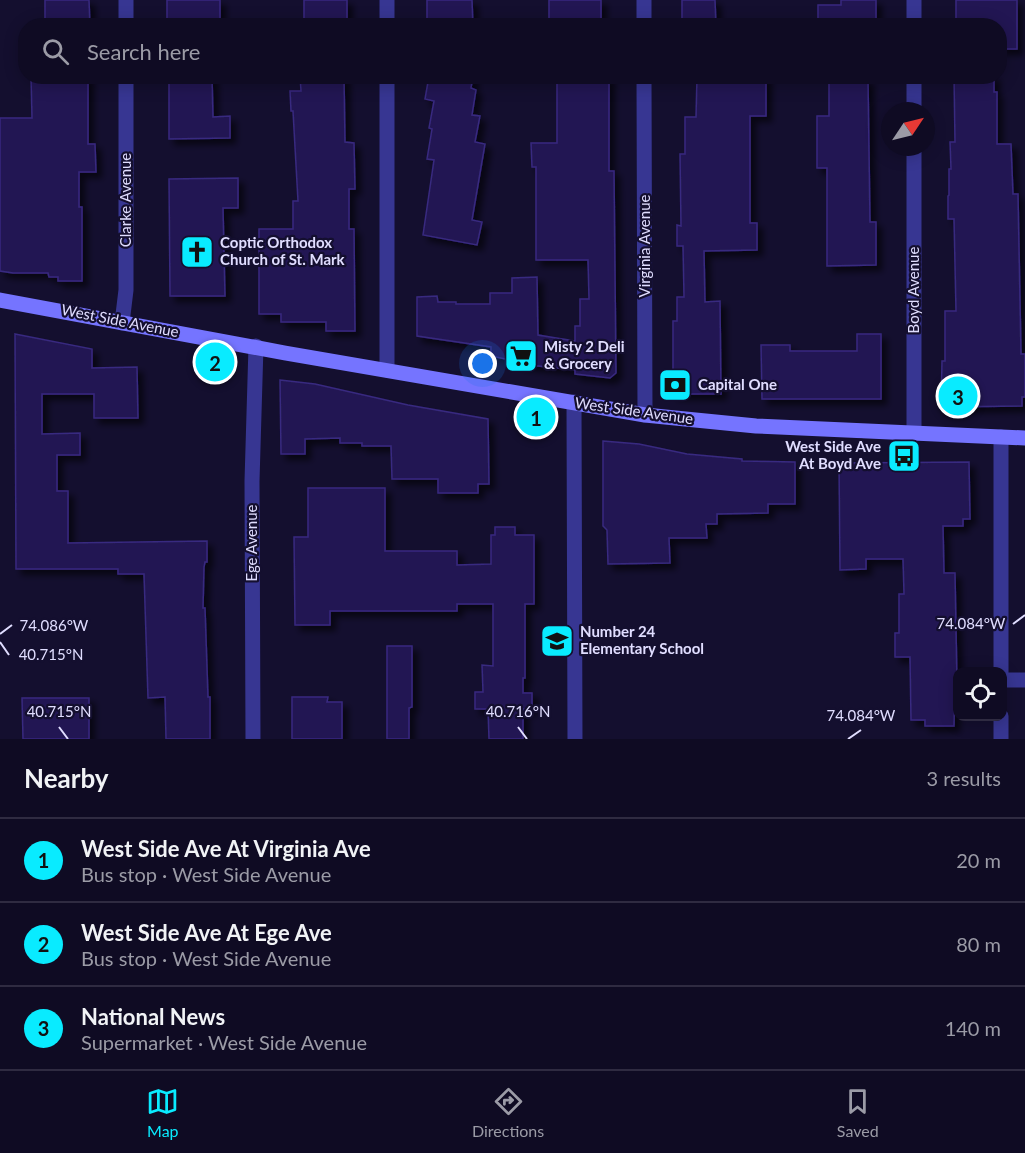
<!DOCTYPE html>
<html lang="en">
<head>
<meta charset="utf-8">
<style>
	:root { --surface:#0f0b23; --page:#1d1930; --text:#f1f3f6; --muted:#9b9ba6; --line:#2f2b41; --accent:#09ebff }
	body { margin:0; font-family:Lato,sans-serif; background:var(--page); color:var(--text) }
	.controls { position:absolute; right:18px; bottom:18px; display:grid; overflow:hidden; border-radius:12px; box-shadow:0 3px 15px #0003 }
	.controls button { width:54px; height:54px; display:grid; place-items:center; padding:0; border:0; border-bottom:2px solid var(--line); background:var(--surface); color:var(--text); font:30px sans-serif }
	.compass { position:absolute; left:881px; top:102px; width:54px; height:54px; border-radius:50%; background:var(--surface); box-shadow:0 3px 15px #0003; rotate:55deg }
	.you { position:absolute; left:483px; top:364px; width:21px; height:21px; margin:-15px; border:4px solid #fff; border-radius:50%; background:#1a73e8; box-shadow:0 0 0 9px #1a73e833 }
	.badge { display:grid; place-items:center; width:39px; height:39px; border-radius:50%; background:var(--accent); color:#111; font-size:20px; font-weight:700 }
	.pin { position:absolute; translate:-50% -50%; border:3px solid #fff; box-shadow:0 2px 6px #0006 }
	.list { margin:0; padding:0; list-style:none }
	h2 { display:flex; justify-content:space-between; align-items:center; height:78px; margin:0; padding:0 24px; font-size:26px }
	h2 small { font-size:20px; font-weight:400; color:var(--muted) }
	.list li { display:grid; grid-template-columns:39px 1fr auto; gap:18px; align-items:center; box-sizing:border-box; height:84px; padding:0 24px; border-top:2px solid var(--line) }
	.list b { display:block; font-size:22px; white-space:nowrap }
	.list p { margin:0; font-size:20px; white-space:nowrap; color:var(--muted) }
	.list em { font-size:20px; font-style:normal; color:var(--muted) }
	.icon { flex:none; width:33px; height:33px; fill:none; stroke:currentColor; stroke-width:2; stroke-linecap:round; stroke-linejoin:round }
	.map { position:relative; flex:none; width:1025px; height:739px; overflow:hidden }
	.search { position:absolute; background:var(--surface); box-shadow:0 3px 15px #0003; left:18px; right:18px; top:18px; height:66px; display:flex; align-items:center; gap:15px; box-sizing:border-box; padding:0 21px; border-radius:24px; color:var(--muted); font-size:22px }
	.sheet { height:330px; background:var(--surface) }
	nav { display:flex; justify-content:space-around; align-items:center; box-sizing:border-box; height:84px; border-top:2px solid var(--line); background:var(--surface); font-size:16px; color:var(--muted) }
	nav a { display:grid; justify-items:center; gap:3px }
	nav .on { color:var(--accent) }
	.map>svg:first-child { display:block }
	.building { fill:#241952; stroke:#382980; stroke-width:1.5; filter:url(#shadow) }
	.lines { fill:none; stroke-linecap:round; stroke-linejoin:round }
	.street { stroke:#373692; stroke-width:15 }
	.secondary { stroke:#7574ff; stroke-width:15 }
	.ticks { fill:none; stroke:#e0ddff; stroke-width:2 }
	.labels { text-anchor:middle; stroke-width:4.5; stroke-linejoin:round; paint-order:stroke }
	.street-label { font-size:15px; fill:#e0ddff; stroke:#140f2f }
	.poi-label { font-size:15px; font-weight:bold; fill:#e0ddff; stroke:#140f2f; text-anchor:start }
	.ticks-label { font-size:15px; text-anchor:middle; fill:#e0ddff; stroke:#140f2f; stroke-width:4.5; stroke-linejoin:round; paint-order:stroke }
</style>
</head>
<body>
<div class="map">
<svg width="1025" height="739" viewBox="0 0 1025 739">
	<defs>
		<filter id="shadow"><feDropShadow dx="5.5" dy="5.5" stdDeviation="3" flood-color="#0009"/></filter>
	</defs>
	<rect width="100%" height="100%" fill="#140f2f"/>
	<!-- building -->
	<path class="building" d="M45,0H89L90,26H45Z
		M167,0H220V26H167Z
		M304,0H347V26H304Z
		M427,0H472L473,26H427Z
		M549,0H601V26H549Z
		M682,0H715L716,26H682Z
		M841,0H876V26H818V5H841Z
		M956,0H1017V49H999V26H956Z
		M31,76H88V144H95L96,172H79V207H82V281H58V277H49L48,273H13L0,271V118H32Z
		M169,76H212L213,117L230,116V138L169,139Z
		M300,76H344L345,142L354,143L355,189H349V229H354L355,331H326V322H281V314H259V229H293V201H298L293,111H291L290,91H301Z
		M429,76H473L471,88L476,90L472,115L480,116L475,142L485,144L472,220L482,222L477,245L423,235L434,160L427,159L432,129L429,128L434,101L425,99Z
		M557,76H609V171H614L616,373L610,378L575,374V370L520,364V362L491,356V347L417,336V297L437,296L438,302H456V304H490V293H512V278L537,277L538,335L575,341V326H580V299H589L588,260H536V167H532L531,143H557Z
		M697,76H766V116H750V223H757V250L704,251L705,302L720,301L721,394H673V321H677V297H684L683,246H677V225L681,226L680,154H685V117H696Z
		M954,76H994V92H997V144H1011L1013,194H1018L1021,354H1025V397H1022V406L941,407L942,361H945V311H956L954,219H948V196L949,195V169H951L950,142H955Z
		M829,79H868L870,222H876V265L827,266V168H817V116H829Z
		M238,178V208H223L225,296H170L169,179Z
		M15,334L92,349V368L137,367L138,418H94V394H42V434L80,433V455H57V491H68V543L207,541V562H205L204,567L203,608H205L208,697H210V739H166L165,697L148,698L144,574H118V569H16Z
		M857,334H881V399H762L761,345H790V351H857Z
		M280,380L315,384L408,405L488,419L489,484H478V493H438V479H392L391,446H362V443H340V438L305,439V454H281Z
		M603,441L639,444L687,454L742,459V461L795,462V504H768V513L717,514V524H706L707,538H669L670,563L608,564L607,530L603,526Z
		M969,462L970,519H963V526H943L944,573H955L957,683H955L954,726H925V720H911L910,657H895V633H899V594H904L903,559H866V569L840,570L839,463Z
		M308,488H385V551H457V565L491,564V535H495V527H515V535H534V604H525V678H523V693H532V709H523V739H489L488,709H475V692H483L482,665L493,666V604H457V611H330V625H295L294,537H308Z
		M387,646H412V707L409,708V739H387Z
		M292,697H328L327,702H342V739H292Z
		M22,698H89V739H23Z"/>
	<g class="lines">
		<!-- street -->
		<path class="street" d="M126,0V26
			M387,0V26
			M644,0V26
			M914,0V26
			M387,76V370
			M644,76L645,415
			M914,76V111
			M122,323L126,290V76
			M574,402L575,739
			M914,433V147
			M1001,437V672
			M1002,680H1025
			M1001,716V739
			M253,739L252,481L256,346"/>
		<!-- secondary -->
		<path class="secondary" d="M0,300L285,353L645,415L756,426L1025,438"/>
	</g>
	<!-- ticks -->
	<path class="ticks" d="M1013,624L1025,615M0,634L12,625M0,642L9,655M59,727L68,739M518,727L527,739M848,739L861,730"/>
	<!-- icons -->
	<defs>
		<g id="church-square" transform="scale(1.725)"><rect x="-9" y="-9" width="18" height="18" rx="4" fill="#09ebff" stroke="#140f2f"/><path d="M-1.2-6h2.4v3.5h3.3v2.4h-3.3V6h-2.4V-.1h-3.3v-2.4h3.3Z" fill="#111"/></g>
		<g id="supermarket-square" transform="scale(1.725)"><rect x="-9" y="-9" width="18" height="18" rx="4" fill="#09ebff" stroke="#140f2f"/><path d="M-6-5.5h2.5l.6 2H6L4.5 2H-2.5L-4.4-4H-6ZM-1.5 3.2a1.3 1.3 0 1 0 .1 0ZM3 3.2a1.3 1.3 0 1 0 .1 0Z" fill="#111"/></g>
		<g id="bank-square" transform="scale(1.725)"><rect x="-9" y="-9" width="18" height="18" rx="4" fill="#09ebff" stroke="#140f2f"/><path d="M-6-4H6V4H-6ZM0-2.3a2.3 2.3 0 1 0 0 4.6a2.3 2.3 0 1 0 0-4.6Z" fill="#111"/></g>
		<g id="bus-square" transform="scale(1.725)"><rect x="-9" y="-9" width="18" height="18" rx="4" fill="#09ebff" stroke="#140f2f"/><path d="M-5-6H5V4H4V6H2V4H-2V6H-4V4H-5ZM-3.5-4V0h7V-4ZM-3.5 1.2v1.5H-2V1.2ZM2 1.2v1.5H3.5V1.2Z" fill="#111"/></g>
		<g id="school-square" transform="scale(1.725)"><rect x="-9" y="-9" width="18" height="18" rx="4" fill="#09ebff" stroke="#140f2f"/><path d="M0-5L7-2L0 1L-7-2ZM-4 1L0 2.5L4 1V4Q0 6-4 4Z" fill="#111"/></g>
	</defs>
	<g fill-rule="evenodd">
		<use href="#church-square" x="197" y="252"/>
		<use href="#supermarket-square" x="521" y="356"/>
		<use href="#bank-square" x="675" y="385"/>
		<use href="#bus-square" x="904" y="456"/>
		<use href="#school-square" x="557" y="641"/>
	</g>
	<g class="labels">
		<!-- street labels -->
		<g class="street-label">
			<text transform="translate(126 200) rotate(-90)" y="5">Clarke Avenue</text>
			<text transform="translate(645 246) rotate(-90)" y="5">Virginia Avenue</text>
			<text transform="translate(914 290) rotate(-90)" y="5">Boyd Avenue</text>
			<text transform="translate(120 321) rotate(11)" y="5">West Side Avenue</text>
			<text transform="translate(634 411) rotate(8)" y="5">West Side Avenue</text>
			<text transform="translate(252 543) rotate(-90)" y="5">Ege Avenue</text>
		</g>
		<!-- poi labels -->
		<g class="poi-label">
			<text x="220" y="248">Coptic Orthodox<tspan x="220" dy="17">Church of St. Mark</tspan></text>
			<text x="544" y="352">Misty 2 Deli<tspan x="544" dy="17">&amp; Grocery</tspan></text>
			<text x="698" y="390">Capital One</text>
			<text x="881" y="452" text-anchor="end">West Side Ave<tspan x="881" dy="17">At Boyd Ave</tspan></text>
			<text x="580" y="637">Number 24<tspan x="580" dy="17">Elementary School</tspan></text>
		</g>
	</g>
	<g class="ticks-label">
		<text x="971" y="629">74.084°W</text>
		<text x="54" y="631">74.086°W</text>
		<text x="51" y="660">40.715°N</text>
		<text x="59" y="717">40.715°N</text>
		<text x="518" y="717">40.716°N</text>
		<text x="861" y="721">74.084°W</text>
	</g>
</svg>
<div class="controls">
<button><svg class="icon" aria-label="locate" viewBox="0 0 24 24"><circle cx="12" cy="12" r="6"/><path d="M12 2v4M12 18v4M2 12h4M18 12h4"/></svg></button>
</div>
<svg class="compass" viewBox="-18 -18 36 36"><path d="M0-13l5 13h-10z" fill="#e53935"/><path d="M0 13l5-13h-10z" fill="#9b9ba6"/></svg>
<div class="you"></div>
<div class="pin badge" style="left:536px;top:417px">1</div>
<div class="pin badge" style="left:215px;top:362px">2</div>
<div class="pin badge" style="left:958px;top:396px">3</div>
<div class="search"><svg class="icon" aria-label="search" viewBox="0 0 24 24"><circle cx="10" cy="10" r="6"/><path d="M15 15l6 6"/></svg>Search here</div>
</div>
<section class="sheet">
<h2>Nearby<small>3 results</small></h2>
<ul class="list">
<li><span class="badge">1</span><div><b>West Side Ave At Virginia Ave</b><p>Bus stop · West Side Avenue</p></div><em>20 m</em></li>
<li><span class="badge">2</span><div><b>West Side Ave At Ege Ave</b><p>Bus stop · West Side Avenue</p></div><em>80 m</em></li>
<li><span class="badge">3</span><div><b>National News</b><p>Supermarket · West Side Avenue</p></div><em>140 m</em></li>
</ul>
</section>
<nav>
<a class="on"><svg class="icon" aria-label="map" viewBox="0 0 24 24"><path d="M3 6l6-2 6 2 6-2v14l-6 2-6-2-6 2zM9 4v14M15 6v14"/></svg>Map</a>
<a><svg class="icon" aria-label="directions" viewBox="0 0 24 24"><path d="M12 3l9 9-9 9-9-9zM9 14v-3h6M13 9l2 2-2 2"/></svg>Directions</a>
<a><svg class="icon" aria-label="saved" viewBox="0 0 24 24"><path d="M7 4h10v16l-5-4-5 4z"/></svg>Saved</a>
</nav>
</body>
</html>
